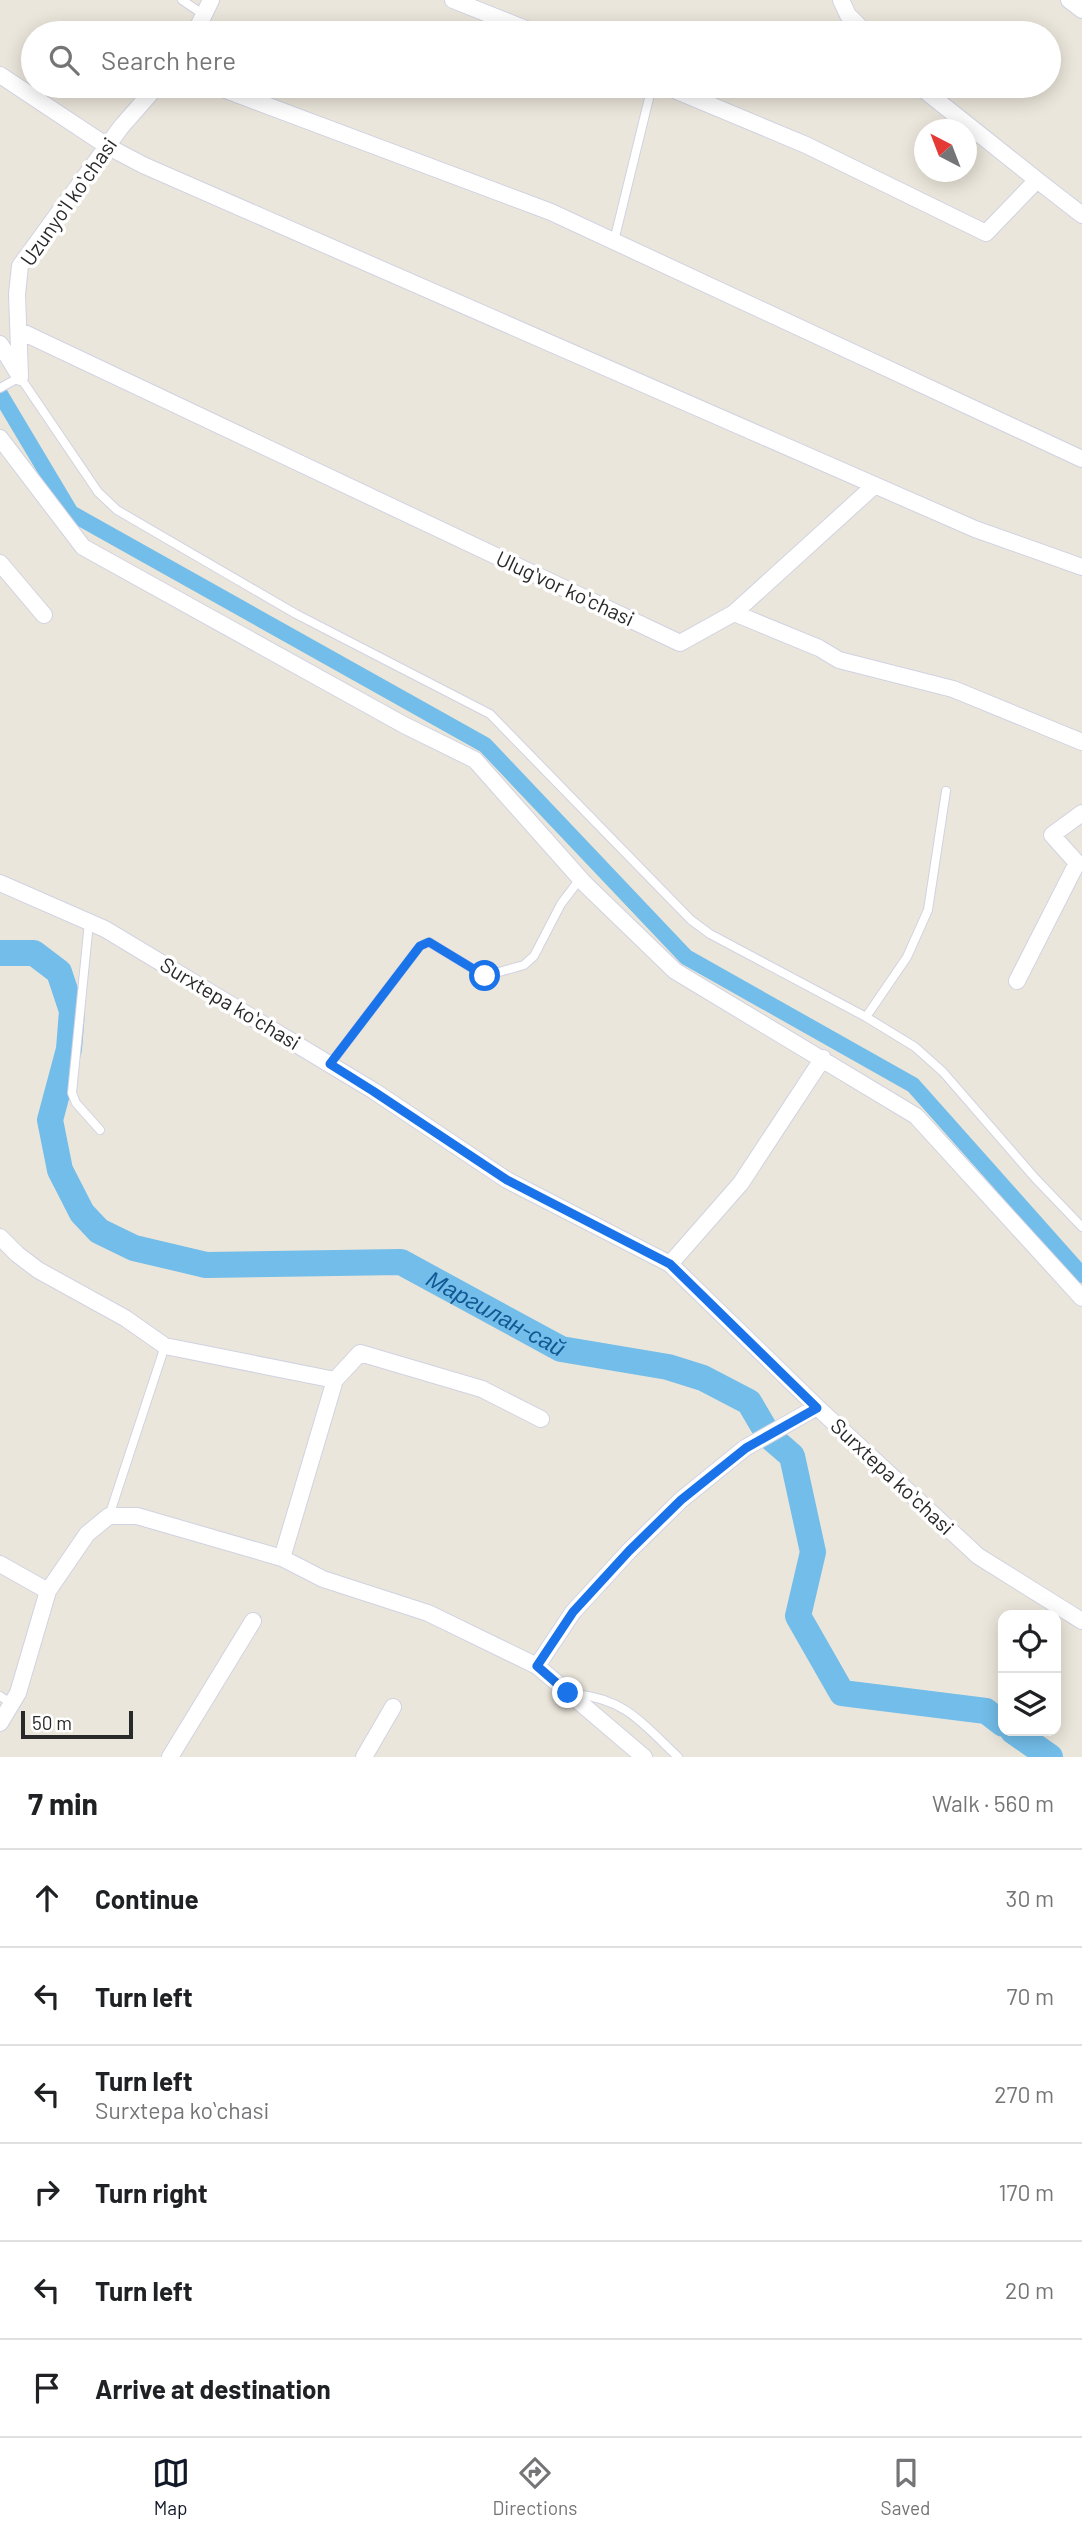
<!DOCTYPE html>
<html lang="en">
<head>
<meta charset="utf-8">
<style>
	:root { --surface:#fff; --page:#f6f6f6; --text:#202124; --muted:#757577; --line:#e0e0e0; --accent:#111827 }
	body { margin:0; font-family:Barlow,sans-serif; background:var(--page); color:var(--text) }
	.controls { position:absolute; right:21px; bottom:21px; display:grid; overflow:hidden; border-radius:14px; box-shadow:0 4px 18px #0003 }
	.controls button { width:63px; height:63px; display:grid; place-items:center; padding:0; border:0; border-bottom:2px solid var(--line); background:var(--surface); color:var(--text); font:35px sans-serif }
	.compass { position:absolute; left:914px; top:119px; width:63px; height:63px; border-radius:50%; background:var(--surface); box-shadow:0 4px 18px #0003; rotate:318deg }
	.scale { position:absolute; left:21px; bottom:18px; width:112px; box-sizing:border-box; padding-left:7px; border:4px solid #292929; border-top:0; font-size:19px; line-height:24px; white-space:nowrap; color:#292929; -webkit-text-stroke:5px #fff; paint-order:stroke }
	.stop { position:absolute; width:21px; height:21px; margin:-16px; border:5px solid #1a73e8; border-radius:50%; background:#fff }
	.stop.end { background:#1a73e8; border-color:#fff; box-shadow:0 2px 7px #0008 }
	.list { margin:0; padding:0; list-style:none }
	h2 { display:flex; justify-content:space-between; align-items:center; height:91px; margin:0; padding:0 28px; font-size:30px }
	h2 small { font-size:23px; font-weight:400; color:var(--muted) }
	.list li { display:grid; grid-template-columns:46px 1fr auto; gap:21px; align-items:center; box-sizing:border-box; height:98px; padding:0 28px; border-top:2px solid var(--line) }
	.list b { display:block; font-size:26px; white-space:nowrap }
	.list p { margin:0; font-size:23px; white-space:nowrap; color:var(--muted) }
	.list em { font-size:23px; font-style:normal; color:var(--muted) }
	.icon { flex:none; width:38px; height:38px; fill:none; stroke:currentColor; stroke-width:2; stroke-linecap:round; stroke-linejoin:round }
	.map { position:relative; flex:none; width:1082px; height:1757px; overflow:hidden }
	.search { position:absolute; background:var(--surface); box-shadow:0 4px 18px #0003; left:21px; right:21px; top:21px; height:77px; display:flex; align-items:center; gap:18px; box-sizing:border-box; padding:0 24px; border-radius:38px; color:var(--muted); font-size:26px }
	.sheet { height:679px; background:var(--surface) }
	nav { display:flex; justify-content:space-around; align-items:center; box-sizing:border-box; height:98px; border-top:2px solid var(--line); background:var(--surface); font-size:19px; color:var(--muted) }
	nav a { display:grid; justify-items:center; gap:4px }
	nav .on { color:var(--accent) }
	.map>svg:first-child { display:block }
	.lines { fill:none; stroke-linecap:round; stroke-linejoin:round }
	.canal { stroke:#72bde9; stroke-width:16 }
	.river { stroke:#72bde9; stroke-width:26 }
	.lane-casing { stroke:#d1d2e2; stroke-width:10 }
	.street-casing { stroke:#d1d2e2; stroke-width:18 }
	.lane { stroke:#fff; stroke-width:8 }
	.street { stroke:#fff; stroke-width:16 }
	.route { stroke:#1a73e8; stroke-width:9 }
	.labels { text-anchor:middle; stroke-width:7; stroke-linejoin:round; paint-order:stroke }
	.street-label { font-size:21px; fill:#292929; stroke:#fff }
	.water-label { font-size:23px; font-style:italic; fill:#125994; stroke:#fff }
</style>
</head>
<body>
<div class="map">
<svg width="1082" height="1757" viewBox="0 0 1082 1757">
	<rect width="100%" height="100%" fill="#ebe6db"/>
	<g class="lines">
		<!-- canal -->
		<path class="canal" d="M0,394L71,513L485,745L686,957L913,1085L1082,1275"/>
		<!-- river -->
		<g class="river">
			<path id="s1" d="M0,953H34L59,972L72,1011L69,1049L50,1120L60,1170L82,1213L99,1231L134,1248L206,1265L401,1262L561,1349L668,1367L703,1378L749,1402L769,1436L792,1456L813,1552L798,1616L842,1693L986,1711L1003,1724"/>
			<path d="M1013,1731L1050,1757"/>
		</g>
		<!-- lane casing -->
		<g class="lane-casing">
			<path id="lane" d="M182,0L204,15
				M614,241L652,86
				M0,388L20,377L98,492L117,510L296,614L490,714L691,920L710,934L866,1017L915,1047L943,1072L1035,1178L1082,1227
				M89,922L72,1093L76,1103L100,1130
				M866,1017L907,957L928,910L946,791
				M330,1064L420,946L429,942L485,976L524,965L534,956L561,904L580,879
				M109,1516L165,1346
				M575,1694C626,1699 643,1724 678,1757
				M0,1696L12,1704"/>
		</g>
		<!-- street casing -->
		<g class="street-casing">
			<path id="street" d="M453,0L536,33
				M841,0L848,15L866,33
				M1069,0L1082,10
				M195,33L211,0
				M0,75L107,146L143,165L975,529L1082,567
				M215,86L551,212L1082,459
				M665,86L806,145L986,233L1037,180L1082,215
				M919,86L1037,180
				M20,331L680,643L734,613L875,485
				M0,344L19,375
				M20,377L17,294L20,266L121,127L157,86
				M0,438L83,547L404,725L475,760L585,884L675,971L916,1116L1082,1298
				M0,563L44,615
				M734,613L819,648L839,660L953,689L1082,742
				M0,883L105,929L374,1091L507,1180L670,1264L817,1407L978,1556L1082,1621
				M1017,981L1077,863L1052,835L1082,813
				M0,1237L17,1254L38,1270L125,1318L165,1346L335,1380
				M670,1264L741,1183L823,1058
				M282,1558L323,1579L428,1613L537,1666L644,1757
				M0,1564L48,1591L18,1693L0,1723
				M48,1591L87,1534L109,1516H137L282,1558L335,1380L360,1353L482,1389L541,1419
				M537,1666L573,1612L629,1551L681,1500L745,1448L817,1407
				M170,1757L253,1621
				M364,1757L393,1707"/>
		</g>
		<!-- lane -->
		<use href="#lane" class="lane"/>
		<!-- street -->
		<use href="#street" class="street"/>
	</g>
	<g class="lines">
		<!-- route -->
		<path class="route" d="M485,976L429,942L420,946L330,1064L373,1091L507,1180L670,1264L817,1408L746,1448L681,1500L629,1551L573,1612L537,1666L568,1693"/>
	</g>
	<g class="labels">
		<!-- street labels -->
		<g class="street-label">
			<text transform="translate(69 202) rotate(-55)" y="7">Uzunyoʻl koʻchasi</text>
			<text transform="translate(565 589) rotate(25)" y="7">Ulugʻvor koʻchasi</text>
			<text transform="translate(230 1004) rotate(31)" y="7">Surxtepa koʻchasi</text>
			<text transform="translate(892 1477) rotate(43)" y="7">Surxtepa koʻchasi</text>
		</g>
		<!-- water labels -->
		<g class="water-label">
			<text dy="8" stroke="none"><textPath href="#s1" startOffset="758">Маргилан-сай</textPath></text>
		</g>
	</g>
</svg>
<div class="controls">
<button><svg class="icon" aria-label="locate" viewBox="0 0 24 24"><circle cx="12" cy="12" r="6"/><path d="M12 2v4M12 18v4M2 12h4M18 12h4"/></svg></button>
<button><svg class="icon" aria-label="layers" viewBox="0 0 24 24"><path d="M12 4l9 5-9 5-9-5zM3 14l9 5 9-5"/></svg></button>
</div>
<svg class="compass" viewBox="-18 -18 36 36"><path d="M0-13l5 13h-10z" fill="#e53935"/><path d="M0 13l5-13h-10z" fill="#757577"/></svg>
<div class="scale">50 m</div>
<div class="stop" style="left:485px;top:976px"></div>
<div class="stop end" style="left:568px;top:1693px"></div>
<div class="search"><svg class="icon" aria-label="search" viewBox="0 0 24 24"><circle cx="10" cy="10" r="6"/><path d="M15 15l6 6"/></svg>Search here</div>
</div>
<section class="sheet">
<h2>7 min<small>Walk · 560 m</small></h2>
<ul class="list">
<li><svg class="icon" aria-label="ahead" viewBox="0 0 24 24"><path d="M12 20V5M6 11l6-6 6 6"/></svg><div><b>Continue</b></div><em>30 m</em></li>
<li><svg class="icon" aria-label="left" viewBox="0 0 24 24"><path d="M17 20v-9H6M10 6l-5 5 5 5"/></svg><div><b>Turn left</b></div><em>70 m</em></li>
<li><svg class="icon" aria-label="left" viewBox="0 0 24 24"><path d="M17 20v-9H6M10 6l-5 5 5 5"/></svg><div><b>Turn left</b><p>Surxtepa koʻchasi</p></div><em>270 m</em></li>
<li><svg class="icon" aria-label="right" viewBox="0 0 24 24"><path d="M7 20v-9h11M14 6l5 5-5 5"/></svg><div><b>Turn right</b></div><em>170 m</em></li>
<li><svg class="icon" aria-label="left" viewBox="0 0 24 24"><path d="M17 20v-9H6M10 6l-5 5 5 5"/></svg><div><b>Turn left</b></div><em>20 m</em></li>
<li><svg class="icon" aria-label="arrive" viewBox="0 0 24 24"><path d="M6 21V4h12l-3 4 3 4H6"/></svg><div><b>Arrive at destination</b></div></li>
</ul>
</section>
<nav>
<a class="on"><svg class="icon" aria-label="map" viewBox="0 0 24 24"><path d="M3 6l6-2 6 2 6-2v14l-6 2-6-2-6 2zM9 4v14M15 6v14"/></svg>Map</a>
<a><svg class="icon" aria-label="directions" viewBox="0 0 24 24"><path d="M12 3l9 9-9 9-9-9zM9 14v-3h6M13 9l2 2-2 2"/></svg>Directions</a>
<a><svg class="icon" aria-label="saved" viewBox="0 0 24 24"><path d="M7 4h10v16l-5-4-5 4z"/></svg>Saved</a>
</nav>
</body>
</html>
